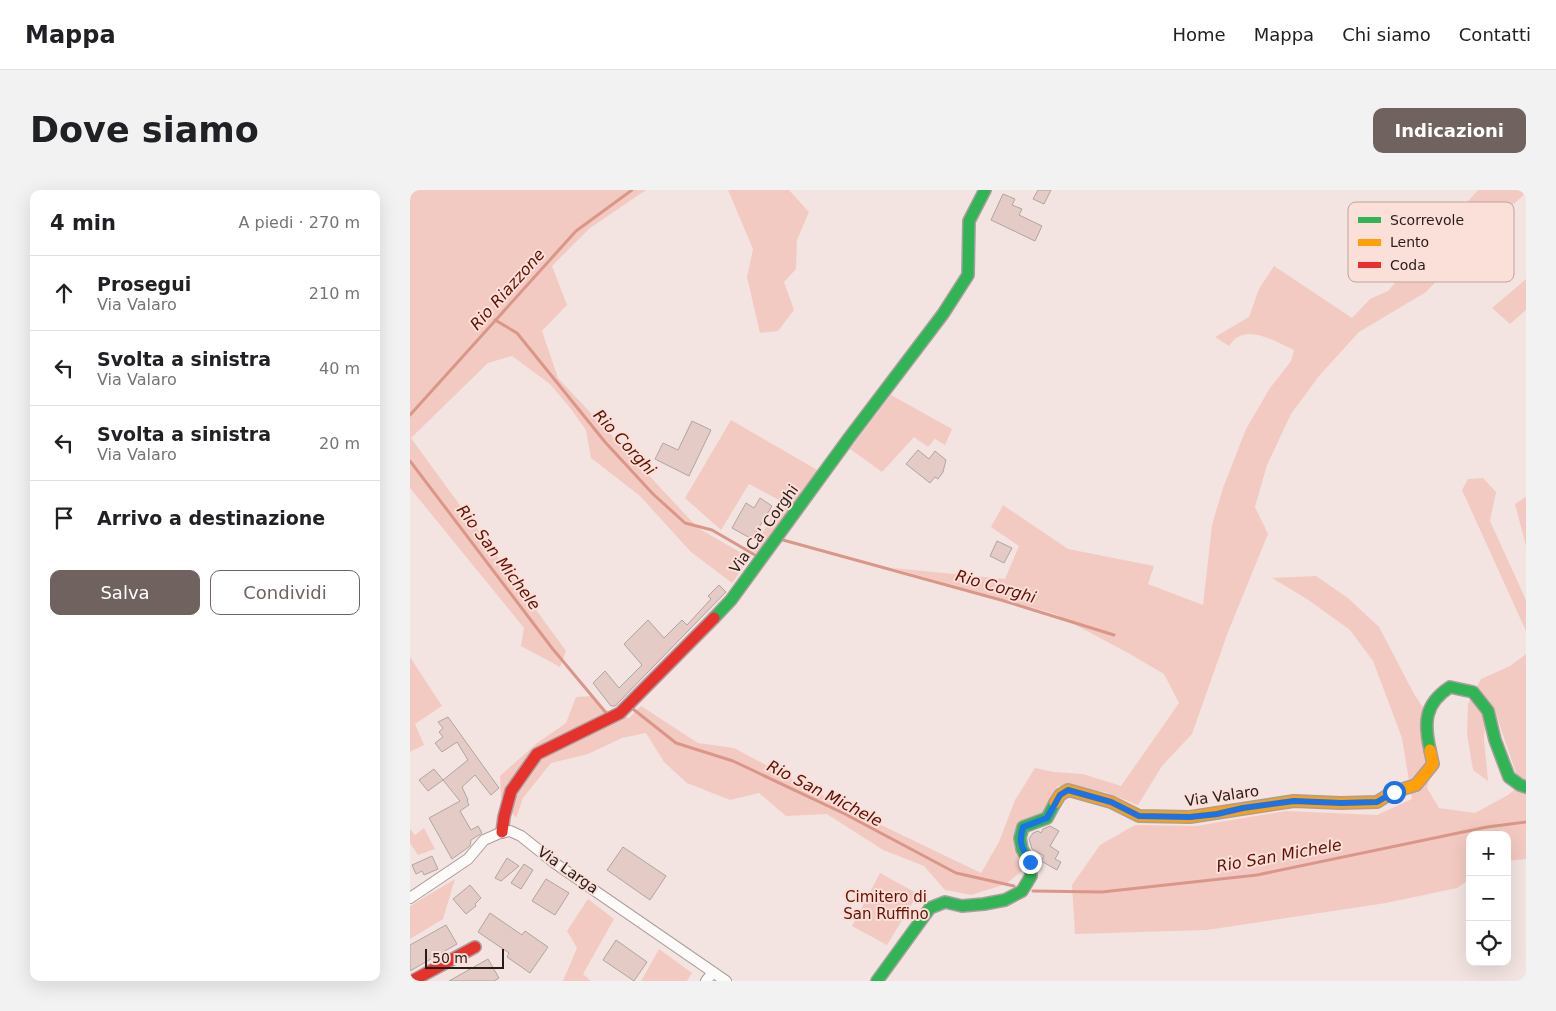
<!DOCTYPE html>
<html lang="it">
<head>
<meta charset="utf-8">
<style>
	:root { --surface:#fff; --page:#f2f2f2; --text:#202124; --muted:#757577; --line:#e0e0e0; --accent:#6f625f }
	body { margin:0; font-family:"DejaVu Sans",sans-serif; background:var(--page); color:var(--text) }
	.controls { position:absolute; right:15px; bottom:15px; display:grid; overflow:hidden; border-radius:10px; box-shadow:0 5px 20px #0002 }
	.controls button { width:45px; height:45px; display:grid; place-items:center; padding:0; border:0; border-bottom:1px solid var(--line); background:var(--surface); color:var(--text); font:25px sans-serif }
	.scale { position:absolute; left:15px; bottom:12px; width:79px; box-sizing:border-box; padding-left:5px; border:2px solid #281c19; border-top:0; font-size:14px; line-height:18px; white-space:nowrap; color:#281c19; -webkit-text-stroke:4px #fbdfd9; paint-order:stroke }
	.stop { position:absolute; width:15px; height:15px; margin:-11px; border:4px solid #1a73e8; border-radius:50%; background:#fff }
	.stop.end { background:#1a73e8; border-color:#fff; box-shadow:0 1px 5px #0008 }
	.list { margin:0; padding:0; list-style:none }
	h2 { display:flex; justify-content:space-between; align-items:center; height:65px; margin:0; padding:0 20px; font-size:21px }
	h2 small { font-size:16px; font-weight:400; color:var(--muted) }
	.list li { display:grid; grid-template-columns:32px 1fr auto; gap:15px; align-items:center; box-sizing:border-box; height:75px; padding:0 20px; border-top:1px solid var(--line) }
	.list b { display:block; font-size:19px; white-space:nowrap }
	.list p { margin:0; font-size:16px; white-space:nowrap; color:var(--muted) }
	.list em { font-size:16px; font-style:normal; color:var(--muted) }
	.actions { display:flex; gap:10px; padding:15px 20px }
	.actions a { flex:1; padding:11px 0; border:1px solid var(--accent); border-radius:10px; text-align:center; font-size:18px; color:var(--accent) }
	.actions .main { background:var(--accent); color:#fff }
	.icon { flex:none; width:28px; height:28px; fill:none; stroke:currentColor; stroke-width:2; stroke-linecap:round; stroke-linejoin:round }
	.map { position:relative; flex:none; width:1116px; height:791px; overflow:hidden; border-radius:10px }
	header { display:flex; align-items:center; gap:30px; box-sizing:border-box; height:70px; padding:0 25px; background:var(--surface); border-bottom:1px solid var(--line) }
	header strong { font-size:24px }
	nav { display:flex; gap:28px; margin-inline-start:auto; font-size:18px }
	.intro { display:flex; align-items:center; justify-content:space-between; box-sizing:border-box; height:120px; padding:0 30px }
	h1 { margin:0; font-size:35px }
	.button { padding:12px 22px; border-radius:10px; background:var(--accent); color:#fff; font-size:18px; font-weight:700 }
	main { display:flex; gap:30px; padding:0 30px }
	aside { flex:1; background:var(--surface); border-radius:10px; box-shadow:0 5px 20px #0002 }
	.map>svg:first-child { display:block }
	.green { fill:#f3cac1 }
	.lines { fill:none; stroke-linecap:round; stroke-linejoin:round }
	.stream { stroke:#da9789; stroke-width:3 }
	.building { fill:#e4cbc5; stroke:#b0a4a1 }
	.street-casing { stroke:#aa9e9c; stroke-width:12 }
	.fast-casing { stroke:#aa9e9c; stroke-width:14 }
	.slow-casing { stroke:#aa9e9c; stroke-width:14 }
	.jam-casing { stroke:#aa9e9c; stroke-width:14 }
	.street { stroke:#fdfbfa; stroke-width:10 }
	.fast { stroke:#30b455; stroke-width:11 }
	.slow { stroke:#ff9f0a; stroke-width:11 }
	.jam { stroke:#e5322d; stroke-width:11 }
	.route { stroke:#1a73e8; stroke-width:6 }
	.labels { text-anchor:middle; stroke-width:4; stroke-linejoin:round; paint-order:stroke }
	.street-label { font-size:15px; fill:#281c19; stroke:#fbdfd9 }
	.park-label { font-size:15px; fill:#641101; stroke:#fbdfd9 }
	.water-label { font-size:16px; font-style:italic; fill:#621000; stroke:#fbdfd9 }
	.key { fill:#fbdfd9; stroke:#bca49f; stroke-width:1 }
	.key-label { font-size:14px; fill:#281c19 }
</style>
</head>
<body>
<header>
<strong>Mappa</strong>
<nav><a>Home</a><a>Mappa</a><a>Chi siamo</a><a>Contatti</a></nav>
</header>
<div class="intro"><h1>Dove siamo</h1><a class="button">Indicazioni</a></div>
<main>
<aside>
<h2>4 min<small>A piedi · 270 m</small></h2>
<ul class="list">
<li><svg class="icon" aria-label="ahead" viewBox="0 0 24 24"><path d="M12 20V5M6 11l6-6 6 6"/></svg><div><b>Prosegui</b><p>Via Valaro</p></div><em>210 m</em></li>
<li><svg class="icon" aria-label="left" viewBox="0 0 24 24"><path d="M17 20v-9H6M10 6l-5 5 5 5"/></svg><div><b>Svolta a sinistra</b><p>Via Valaro</p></div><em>40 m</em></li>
<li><svg class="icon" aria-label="left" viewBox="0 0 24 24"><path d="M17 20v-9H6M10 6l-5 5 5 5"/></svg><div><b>Svolta a sinistra</b><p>Via Valaro</p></div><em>20 m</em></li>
<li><svg class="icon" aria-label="arrive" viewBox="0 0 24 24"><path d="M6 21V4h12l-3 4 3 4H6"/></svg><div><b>Arrivo a destinazione</b></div></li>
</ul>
<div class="actions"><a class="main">Salva</a><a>Condividi</a></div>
</aside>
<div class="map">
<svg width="1116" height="791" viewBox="0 0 1116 791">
	<rect width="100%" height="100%" fill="#f3e4e1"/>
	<!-- green -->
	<path class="green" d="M0,0H236L180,38L142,76L157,115L132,141L148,188L288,338L340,368L322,393L281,362L230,306L181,268L176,240L161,219L140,194L102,166L78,173L1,248L156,461L150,477L111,456L114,438L0,298Z
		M318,0H379L399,22L387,50L386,79L374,92L384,120L368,141L350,143L337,87L343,59Z
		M1068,0H1116V3L1076,39L1016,102L949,142L909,186L881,224L857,275L845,317L858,344L818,442L782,544L752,576L728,615L695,602L648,596L634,622L610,633L604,657L613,680L596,694L561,705L535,700L514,676L473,660L417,624L376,626L349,603L320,610L277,593L254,572L236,543L212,548L178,564L141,573L113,608L106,628L91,608L90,586L127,553L156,533L166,507L182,506L195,520L219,528L231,516L288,553L324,558L440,620L571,683L589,652L605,610L625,578L644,582L673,584L711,596L769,513L754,484L720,464L645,424L483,378L595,389L609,356L581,337L593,315L658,359L744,376L738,394L793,415L802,335L813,298L836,239L860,198L881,171L884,160C863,151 835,131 819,156L805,147L839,127L849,99L864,76L942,128L960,109L978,101Z
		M1116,89V120L1100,134L1082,118Z
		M481,205L542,239L535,255L525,249L518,257L504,247L472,282L440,259Z
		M321,230L409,281L349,364L342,361L371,311L339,294L311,340L275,308Z
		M1073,288L1086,302L1080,331L1116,410V441L1052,300L1058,289Z
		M1116,307V356L1105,314Z
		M906,386L938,408L969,437L1003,502L1017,524L1023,574L1017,598L1029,618L1065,623L1098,605L1110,595L1086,524L1075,533L1074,548L1078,591L1063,580L1057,544L1058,514L1071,489L1100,476L1116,464V669L1097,671V645H1060V689L1047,698L976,713L797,740L665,744L662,695L690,655L725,635L786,636L876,621L967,625L1002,609L992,548L963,471L940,440L897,409L862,388Z
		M0,467L32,516L5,534L14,555L0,562Z
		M14,638L25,659L8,665L0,653V639L5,645Z
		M470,683L508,704L477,755L442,736Z
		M45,689L33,729L0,749V716Z
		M178,709L204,729L173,784L181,791H153L167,758L157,741Z
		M249,759L282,783L277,791H231Z"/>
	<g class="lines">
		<!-- stream -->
		<path class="stream" d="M85,130L107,143L195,252L243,304L275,333L302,340L345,365
			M0,225L166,41L222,0
			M0,271L142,458L197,524
			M373,350L591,410L704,445
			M223,519L266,553L323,571L435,624L546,683L604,696
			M623,701L692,702L847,685L1077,637L1116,632"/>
	</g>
	<!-- building -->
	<path class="building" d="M628,0H641L634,14L623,9Z
		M593,4L605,9L602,15L612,19L609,25L632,36L625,51L581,30Z
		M282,231L301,240L279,286L245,269L253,253L268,260Z
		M508,260L519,269L525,261L536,270L533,282L528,289L525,287L520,293L496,274Z
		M350,308L362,316L342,349L322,338L336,313L344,318Z
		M587,351L602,358L594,373L580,366Z
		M309,395L316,402L314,404L205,516H201L183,493L195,481L209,498L232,475L214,454L238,430L254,448L272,430L277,435L301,409L298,406Z
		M38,527L89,598L81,605L65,585L52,597L58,610L57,611L59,615L50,621L61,640L68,636L72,643L61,650L60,656L42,669L19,628L50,611L33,590L58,570L47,552L32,562L25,553L33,547L29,542L33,538L28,532Z
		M24,579L33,590L18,601L9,590Z
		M640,636L649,641L640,656L649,662L645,669L651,672L647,680L631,671L634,666L622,659L619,649L623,643L628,641L631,643L633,639Z
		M213,657L256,686L240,710L197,680Z
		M22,666L28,679L14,685L12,681L6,684L2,675Z
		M97,668L109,676L91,691L85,688Z
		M114,674L123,680L111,699L101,693Z
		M136,689L159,703L145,725L122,711Z
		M60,695L71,708L65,714L66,716L56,724L43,709Z
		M80,723L112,745L115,741L138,757L120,783L97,767L99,763L68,742Z
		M36,735L47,754L0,781V755Z
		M206,750L237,772L224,791L193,770Z
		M78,769L89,788L84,791H39Z"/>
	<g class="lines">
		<!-- street casing -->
		<g class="street-casing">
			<path id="street" d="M0,708L58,669L74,650L90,643L100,641L111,646L146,674L316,791
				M296,791L303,782"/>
		</g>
		<!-- fast casing -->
		<g class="fast-casing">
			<path id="fast" d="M304,428L321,410L439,248L533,124L558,85L559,31L575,0
				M1020,560C1014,533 1014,514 1040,497L1063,502L1078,521L1085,550L1099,587L1110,595L1116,597
				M467,791L520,718L535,712L552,716L574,714L595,710L612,701L621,686L620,673L612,659L610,648L613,637L637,628L645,613"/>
		</g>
		<!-- slow casing -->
		<g class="slow-casing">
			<path id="slow" d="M645,613L650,605L658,600L701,612L729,626L780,627L884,611L931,613L967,612L983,602L1006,595L1023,574L1020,560"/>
		</g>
		<!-- jam casing -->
		<g class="jam-casing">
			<path id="jam" d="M92,642L94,627L101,601L127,564L210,523L304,428
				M2,791L65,757"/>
		</g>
		<!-- street -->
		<use href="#street" class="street"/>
		<!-- fast -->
		<use href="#fast" class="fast"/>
		<!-- slow -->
		<use href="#slow" class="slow"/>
		<!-- jam -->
		<use href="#jam" class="jam"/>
	</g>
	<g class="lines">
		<!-- route -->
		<path class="route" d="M620,672C612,658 608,653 613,637L637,628L650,605L658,600L701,612L729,626L780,627L807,624L833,618L884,611L931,613L967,612L984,602"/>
	</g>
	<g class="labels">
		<!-- street labels -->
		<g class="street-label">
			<text transform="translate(354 339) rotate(-54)" y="5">Via Ca' Corghi</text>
			<text transform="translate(812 606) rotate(-8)" y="5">Via Valaro</text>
			<text transform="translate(158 680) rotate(35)" y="5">Via Larga</text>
		</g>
		<!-- park labels -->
		<g class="park-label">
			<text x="476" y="712">Cimitero di<tspan x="476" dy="17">San Ruffino</tspan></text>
		</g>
		<!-- water labels -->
		<g class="water-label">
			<text transform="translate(97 99) rotate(-48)" y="6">Rio Riazzone</text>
			<text transform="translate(215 252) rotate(47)" y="6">Rio Corghi</text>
			<text transform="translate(89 367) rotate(53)" y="6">Rio San Michele</text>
			<text transform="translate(586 396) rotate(16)" y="6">Rio Corghi</text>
			<text transform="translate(415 603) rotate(27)" y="6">Rio San Michele</text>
			<text transform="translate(869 665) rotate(-10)" y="6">Rio San Michele</text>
		</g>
	</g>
	<!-- legend -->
	<rect x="938" y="12" width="166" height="80" rx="8" class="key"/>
	<rect x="948" y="27" width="23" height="6" fill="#30b455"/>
	<rect x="948" y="49" width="23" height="7" fill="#ff9f0a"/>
	<rect x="948" y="72" width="23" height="6" fill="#e5322d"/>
	<g class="key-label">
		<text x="980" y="35">Scorrevole</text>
		<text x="980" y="57">Lento</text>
		<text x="980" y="80">Coda</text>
	</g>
</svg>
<div class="controls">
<button>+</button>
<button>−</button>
<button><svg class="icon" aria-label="locate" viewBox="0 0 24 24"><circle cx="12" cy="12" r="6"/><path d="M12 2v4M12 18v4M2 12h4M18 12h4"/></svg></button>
</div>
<div class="scale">50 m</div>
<div class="stop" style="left:984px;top:602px"></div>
<div class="stop end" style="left:620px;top:672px"></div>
</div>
</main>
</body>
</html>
